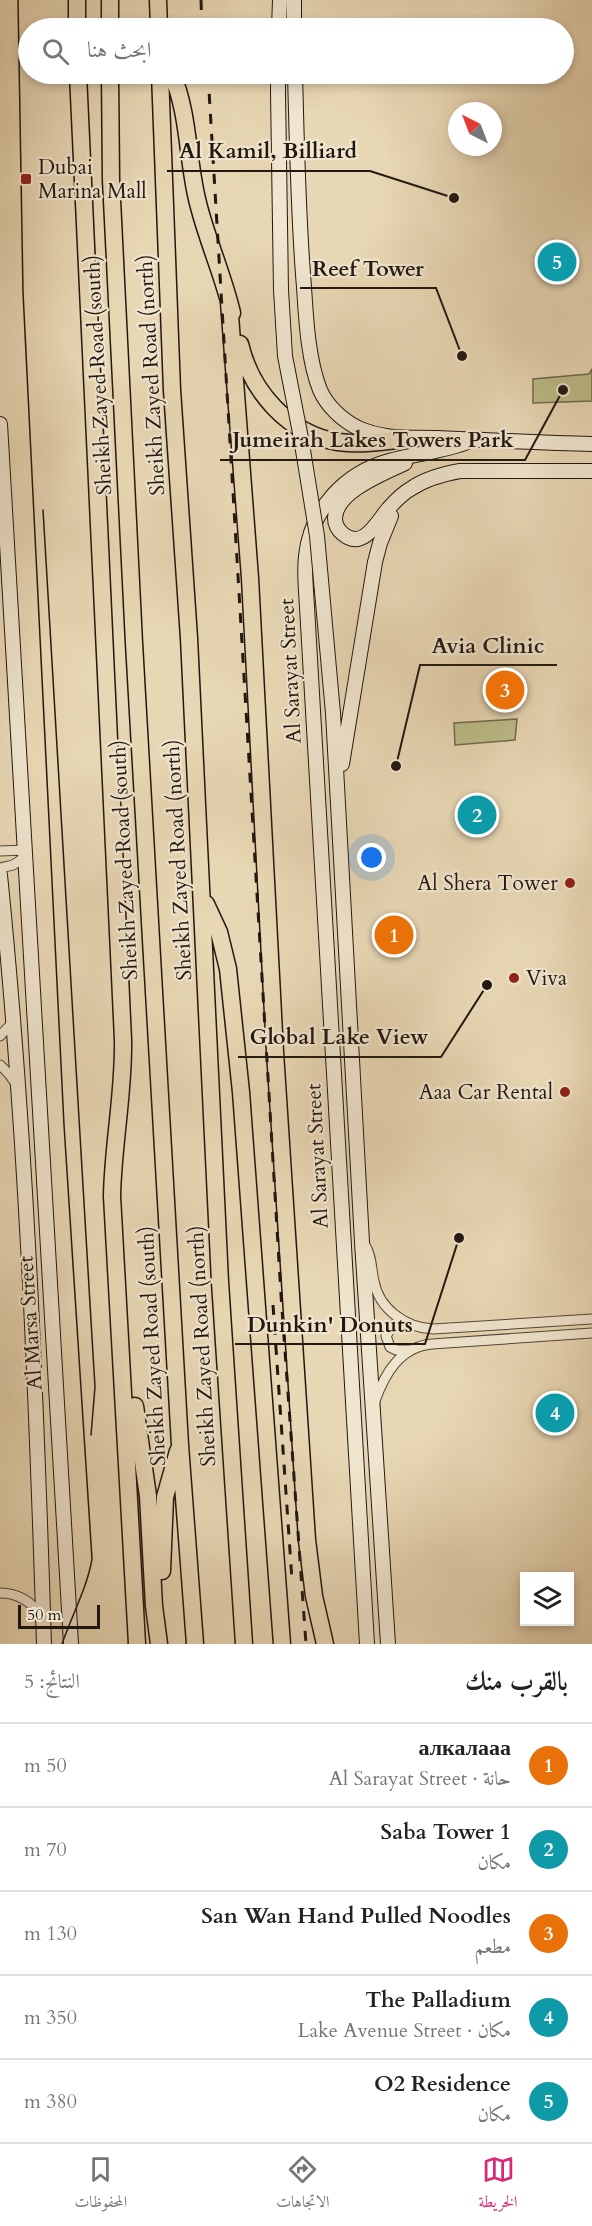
<!DOCTYPE html>
<html lang="ar">
<head>
<meta charset="utf-8">
<style>
	:root { --surface:#fff; --page:#f2f2f2; --text:#222; --muted:#767676; --line:#e0e0e0; --accent:#db2777 }
	body { margin:0; font-family:Cardo,Amiri,serif; background:var(--page); color:var(--text); direction:rtl }
	.controls { position:absolute; right:18px; bottom:18px; display:grid; overflow:hidden; border-radius:0px; box-shadow:0 3px 9px #0003 }
	.controls button { width:54px; height:54px; display:grid; place-items:center; padding:0; border:0; border-bottom:2px solid var(--line); background:var(--surface); color:var(--text); font:30px sans-serif }
	.compass { position:absolute; left:448px; top:102px; width:54px; height:54px; border-radius:50%; background:var(--surface); box-shadow:0 3px 9px #0003; rotate:318deg }
	.scale { position:absolute; left:18px; bottom:15px; width:82px; box-sizing:border-box; padding-left:6px; border:3px solid #221711; border-top:0; font-size:16px; line-height:21px; white-space:nowrap; color:#221711; -webkit-text-stroke:4px #f0e5ce; paint-order:stroke }
	.you { position:absolute; left:372px; top:858px; width:21px; height:21px; margin:-15px; border:4px solid #fff; border-radius:50%; background:#1a73e8; box-shadow:0 0 0 9px #1a73e833 }
	.badge { display:grid; place-items:center; width:39px; height:39px; border-radius:50%; background:var(--accent); color:#fff; font-size:20px; font-weight:700 }
	.pin { position:absolute; translate:-50% -50%; border:3px solid #fff; box-shadow:0 2px 6px #0006 }
	.list { margin:0; padding:0; list-style:none }
	h2 { display:flex; justify-content:space-between; align-items:center; height:78px; margin:0; padding:0 24px; font-size:26px }
	h2 small { font-size:20px; font-weight:400; color:var(--muted) }
	.list li { display:grid; grid-template-columns:39px 1fr auto; gap:18px; align-items:center; box-sizing:border-box; height:84px; padding:0 24px; border-top:2px solid var(--line) }
	.list b { display:block; font-size:22px; white-space:nowrap }
	.list p { margin:0; font-size:20px; white-space:nowrap; color:var(--muted) }
	.list em { font-size:20px; font-style:normal; color:var(--muted) }
	.icon { flex:none; width:33px; height:33px; fill:none; stroke:currentColor; stroke-width:2; stroke-linecap:round; stroke-linejoin:round }
	.map { position:relative; flex:none; width:592px; height:1644px; overflow:hidden; direction:ltr }
	.search { position:absolute; background:var(--surface); box-shadow:0 3px 9px #0003; left:18px; right:18px; top:18px; height:66px; display:flex; align-items:center; gap:15px; box-sizing:border-box; padding:0 21px; border-radius:33px; color:var(--muted); font-size:22px }
	.sheet { height:498px; background:var(--surface) }
	nav { display:flex; justify-content:space-around; align-items:center; box-sizing:border-box; height:84px; border-top:2px solid var(--line); background:var(--surface); font-size:16px; color:var(--muted) }
	nav a { display:grid; justify-items:center; gap:3px }
	nav .on { color:var(--accent) }
	.map>svg:first-child { display:block }
	.green { fill:#bcbd89; stroke:#6f6a4d; stroke-width:1.5 }
	.lines { fill:none; stroke-linecap:round; stroke-linejoin:round }
	.minor-casing { stroke:#54473a; stroke-width:11 }
	.secondary-casing { stroke:#221711; stroke-width:16 }
	.motorway-casing { stroke:#221711; stroke-width:19 }
	.minor { stroke:#f0e5ce; stroke-width:9 }
	.secondary { stroke:#f0e5ce; stroke-width:14 }
	.motorway { stroke:#e8d7b4; stroke-width:16 }
	.tram { stroke:#221711; stroke-width:1.5 }
	.rail { stroke:#221711; stroke-width:3; stroke-dasharray:10 10; stroke-linecap:butt }
	.secondary-bridge-casing { stroke:#221711; stroke-width:16; stroke-linecap:butt }
	.secondary-bridge { stroke:#f0e5ce; stroke-width:14 }
	.poi-dot { fill:#8f2418; stroke:#f0e5ce; stroke-width:2 }
	.labels { text-anchor:middle; stroke-width:4.5; stroke-linejoin:round; paint-order:stroke }
	.poi-label { font-size:21px; fill:#221711; stroke:#f0e5ce; text-anchor:start }
	.street-label { font-size:21px; fill:#221711; stroke:#f0e5ce }
	.leader { fill:none; stroke:#221711; stroke-width:2 }
	.callout-dot { fill:#221711; stroke:#f0e5ce; stroke-width:2 }
	.callout-label { font-size:22px; text-anchor:middle; font-weight:bold; fill:#221711; stroke:#f0e5ce; stroke-width:4.5; stroke-linejoin:round; paint-order:stroke }
</style>
</head>
<body>
<div class="map">
<svg width="592" height="1644" viewBox="0 0 592 1644">
	<rect width="100%" height="100%" fill="#e8d7b4"/>
	<filter id="stains"><feTurbulence type="fractalNoise" baseFrequency=".00333" numOctaves="4"/><feColorMatrix values="0 0 0 0 .2 0 0 0 0 .09 0 0 0 0 .02 0 0 0 .5 -.17"/></filter>
	<radialGradient id="worn" r=".72"><stop offset=".6" stop-color="#630" stop-opacity="0"/><stop offset="1" stop-color="#630" stop-opacity=".3"/></radialGradient>
	<!-- green -->
	<path class="green" d="M592,369V401L533,403V379L589,374Z
		M517,719L515,740L455,745L454,723Z"/>
	<g class="lines">
		<!-- minor casing -->
		<g class="minor-casing">
			<path id="minor" d="M0,851L25,850
				M0,868L13,865L25,857
				M0,1036L12,1023
				M0,1065L9,1074L16,1084
				M365,1245C372,1256 371,1268 374,1281C379,1309 406,1328 433,1329L592,1319
				M408,1324L393,1325L386,1336L390,1347L396,1350H410
				M375,1401C385,1373 400,1347 432,1344L592,1333
				M0,1593C19,1593 32,1602 42,1617"/>
		</g>
		<!-- secondary casing -->
		<g class="secondary-casing">
			<path id="secondary" d="M294,0V28
				M279,28L280,0
				M295,74C297,145 298,216 304,287C306,318 308,360 320,390C327,406 342,420 358,428C385,440 409,437 438,438C489,440 541,443 592,444
				M278,92V74
				M0,424L71,1644
				M405,463C385,473 336,491 335,518C335,524 338,530 343,534C363,551 378,521 388,509C395,501 403,493 412,488C427,478 443,474 460,471H592
				M333,713L362,1242L388,1644
				M342,764L375,562L380,543L391,516
				M0,875C26,1131 36,1387 44,1644
				M367,1644L307,607C306,590 304,572 306,556C311,509 345,473 389,461C416,453 444,452 470,441"/>
		</g>
		<!-- motorway casing -->
		<g class="motorway-casing">
			<path id="motorway" d="M110,0V28
				M158,0L159,28
				M77,28V0
				M78,74L123,1040C124,1092 113,1144 112,1196L137,1644
				M110,74L111,180L134,643L180,1445L195,1644
				M160,74L172,390L189,638L220,1282L244,1644
				M172,74C189,114 187,157 197,199C206,238 223,274 232,313
				M229,302L250,578L275,1052L307,1540L314,1596L325,1644
				M240,344C251,391 288,434 338,442C360,445 381,442 402,439
				M206,904L219,932L228,969L241,1092L282,1644
				M135,1406L148,1496L154,1606L159,1644
				M162,1571L165,1497L178,1451"/>
		</g>
		<!-- minor -->
		<use href="#minor" class="minor"/>
		<!-- secondary -->
		<use href="#secondary" class="secondary"/>
		<!-- motorway -->
		<use href="#motorway" class="motorway"/>
		<!-- tram -->
		<path class="tram" d="M18,0L23,292L64,1125L92,1559C87,1588 72,1615 62,1644
			M43,510L90,1304L95,1387L91,1435"/>
		<!-- rail -->
		<path class="rail" d="M201,0L202,28
			M208,74L281,1295L306,1644
			M273,1305L292,1580"/>
		<!-- secondary-bridge casing -->
		<g class="secondary-bridge-casing">
			<path id="secondary-bridge" d="M278,92L281,290L285,356L301,438L317,536L333,713"/>
		</g>
		<!-- secondary-bridge -->
		<use href="#secondary-bridge" class="secondary-bridge"/>
	</g>
	<!-- markers -->
	<g class="poi-dot">
		<rect x="20" y="173" width="12" height="12" rx="3"/>
		<circle cx="570" cy="883" r="6"/>
		<circle cx="514" cy="978" r="6"/>
		<circle cx="565" cy="1092" r="6"/>
	</g>
	<g class="labels">
		<!-- poi labels -->
		<g class="poi-label">
			<text x="38" y="174">Dubai<tspan x="38" dy="24">Marina Mall</tspan></text>
			<text x="558" y="890" text-anchor="end">Al Shera Tower</text>
			<text x="526" y="985">Viva</text>
			<text x="553" y="1099" text-anchor="end">Aaa Car Rental</text>
		</g>
		<!-- street labels -->
		<g class="street-label">
			<text transform="translate(98 375) rotate(-93)" y="7">Sheikh Zayed Road (south)</text>
			<text transform="translate(151 375) rotate(-93)" y="7">Sheikh Zayed Road (north)</text>
			<text transform="translate(290 671) rotate(-93)" y="7">Al Sarayat Street</text>
			<text transform="translate(124 860) rotate(-93)" y="7">Sheikh Zayed Road (south)</text>
			<text transform="translate(178 860) rotate(-93)" y="7">Sheikh Zayed Road (north)</text>
			<text transform="translate(317 1156) rotate(-93)" y="7">Al Sarayat Street</text>
			<text transform="translate(30 1323) rotate(-94)" y="7">Al Marsa Street</text>
			<text transform="translate(152 1346) rotate(-93)" y="7">Sheikh Zayed Road (south)</text>
			<text transform="translate(202 1346) rotate(-93)" y="7">Sheikh Zayed Road (north)</text>
		</g>
	</g>
	<!-- callouts -->
	<path class="leader" d="M454 198L370 171H167M462 356L436 288H300M563 390L525 460H220M396 766L420 665H557M487 985L441 1057H238M459 1238L425 1344H235"/>
	<g class="callout-dot">
		<circle cx="454" cy="198" r="6"/>
		<circle cx="462" cy="356" r="6"/>
		<circle cx="563" cy="390" r="6"/>
		<circle cx="396" cy="766" r="6"/>
		<circle cx="487" cy="985" r="6"/>
		<circle cx="459" cy="1238" r="6"/>
	</g>
	<g class="callout-label">
		<text x="268" y="158">Al Kamil, Billiard</text>
		<text x="368" y="276">Reef Tower</text>
		<text x="373" y="447">Jumeirah Lakes Towers Park</text>
		<text x="488" y="653">Avia Clinic</text>
		<text x="339" y="1044">Global Lake View</text>
		<text x="330" y="1332">Dunkin' Donuts</text>
	</g>
	<rect width="100%" height="100%" filter="url(#stains)"/>
	<rect width="100%" height="100%" fill="url(#worn)"/>
</svg>
<div class="controls">
<button><svg class="icon" aria-label="layers" viewBox="0 0 24 24"><path d="M12 4l9 5-9 5-9-5zM3 14l9 5 9-5"/></svg></button>
</div>
<svg class="compass" viewBox="-18 -18 36 36"><path d="M0-13l5 13h-10z" fill="#e53935"/><path d="M0 13l5-13h-10z" fill="#767676"/></svg>
<div class="scale">50 m</div>
<div class="you"></div>
<div class="pin badge" style="left:394px;top:935px;background:#e8710a">1</div>
<div class="pin badge" style="left:477px;top:815px;background:#0f9aa8">2</div>
<div class="pin badge" style="left:505px;top:690px;background:#e8710a">3</div>
<div class="pin badge" style="left:555px;top:1413px;background:#0f9aa8">4</div>
<div class="pin badge" style="left:557px;top:262px;background:#0f9aa8">5</div>
<div class="search"><svg class="icon" aria-label="search" viewBox="0 0 24 24"><circle cx="10" cy="10" r="6"/><path d="M15 15l6 6"/></svg>ابحث هنا</div>
</div>
<section class="sheet">
<h2>بالقرب منك<small>النتائج: 5</small></h2>
<ul class="list">
<li><span class="badge" style="background:#e8710a">1</span><div><b>алкалааа</b><p>حانة · Al Sarayat Street</p></div><em>50 m</em></li>
<li><span class="badge" style="background:#0f9aa8">2</span><div><b>Saba Tower 1</b><p>مكان</p></div><em>70 m</em></li>
<li><span class="badge" style="background:#e8710a">3</span><div><b>San Wan Hand Pulled Noodles</b><p>مطعم</p></div><em>130 m</em></li>
<li><span class="badge" style="background:#0f9aa8">4</span><div><b>The Palladium</b><p>مكان · Lake Avenue Street</p></div><em>350 m</em></li>
<li><span class="badge" style="background:#0f9aa8">5</span><div><b>O2 Residence</b><p>مكان</p></div><em>380 m</em></li>
</ul>
</section>
<nav>
<a class="on"><svg class="icon" aria-label="map" viewBox="0 0 24 24"><path d="M3 6l6-2 6 2 6-2v14l-6 2-6-2-6 2zM9 4v14M15 6v14"/></svg>الخريطة</a>
<a><svg class="icon" aria-label="directions" viewBox="0 0 24 24"><path d="M12 3l9 9-9 9-9-9zM9 14v-3h6M13 9l2 2-2 2"/></svg>الاتجاهات</a>
<a><svg class="icon" aria-label="saved" viewBox="0 0 24 24"><path d="M7 4h10v16l-5-4-5 4z"/></svg>المحفوظات</a>
</nav>
</body>
</html>
